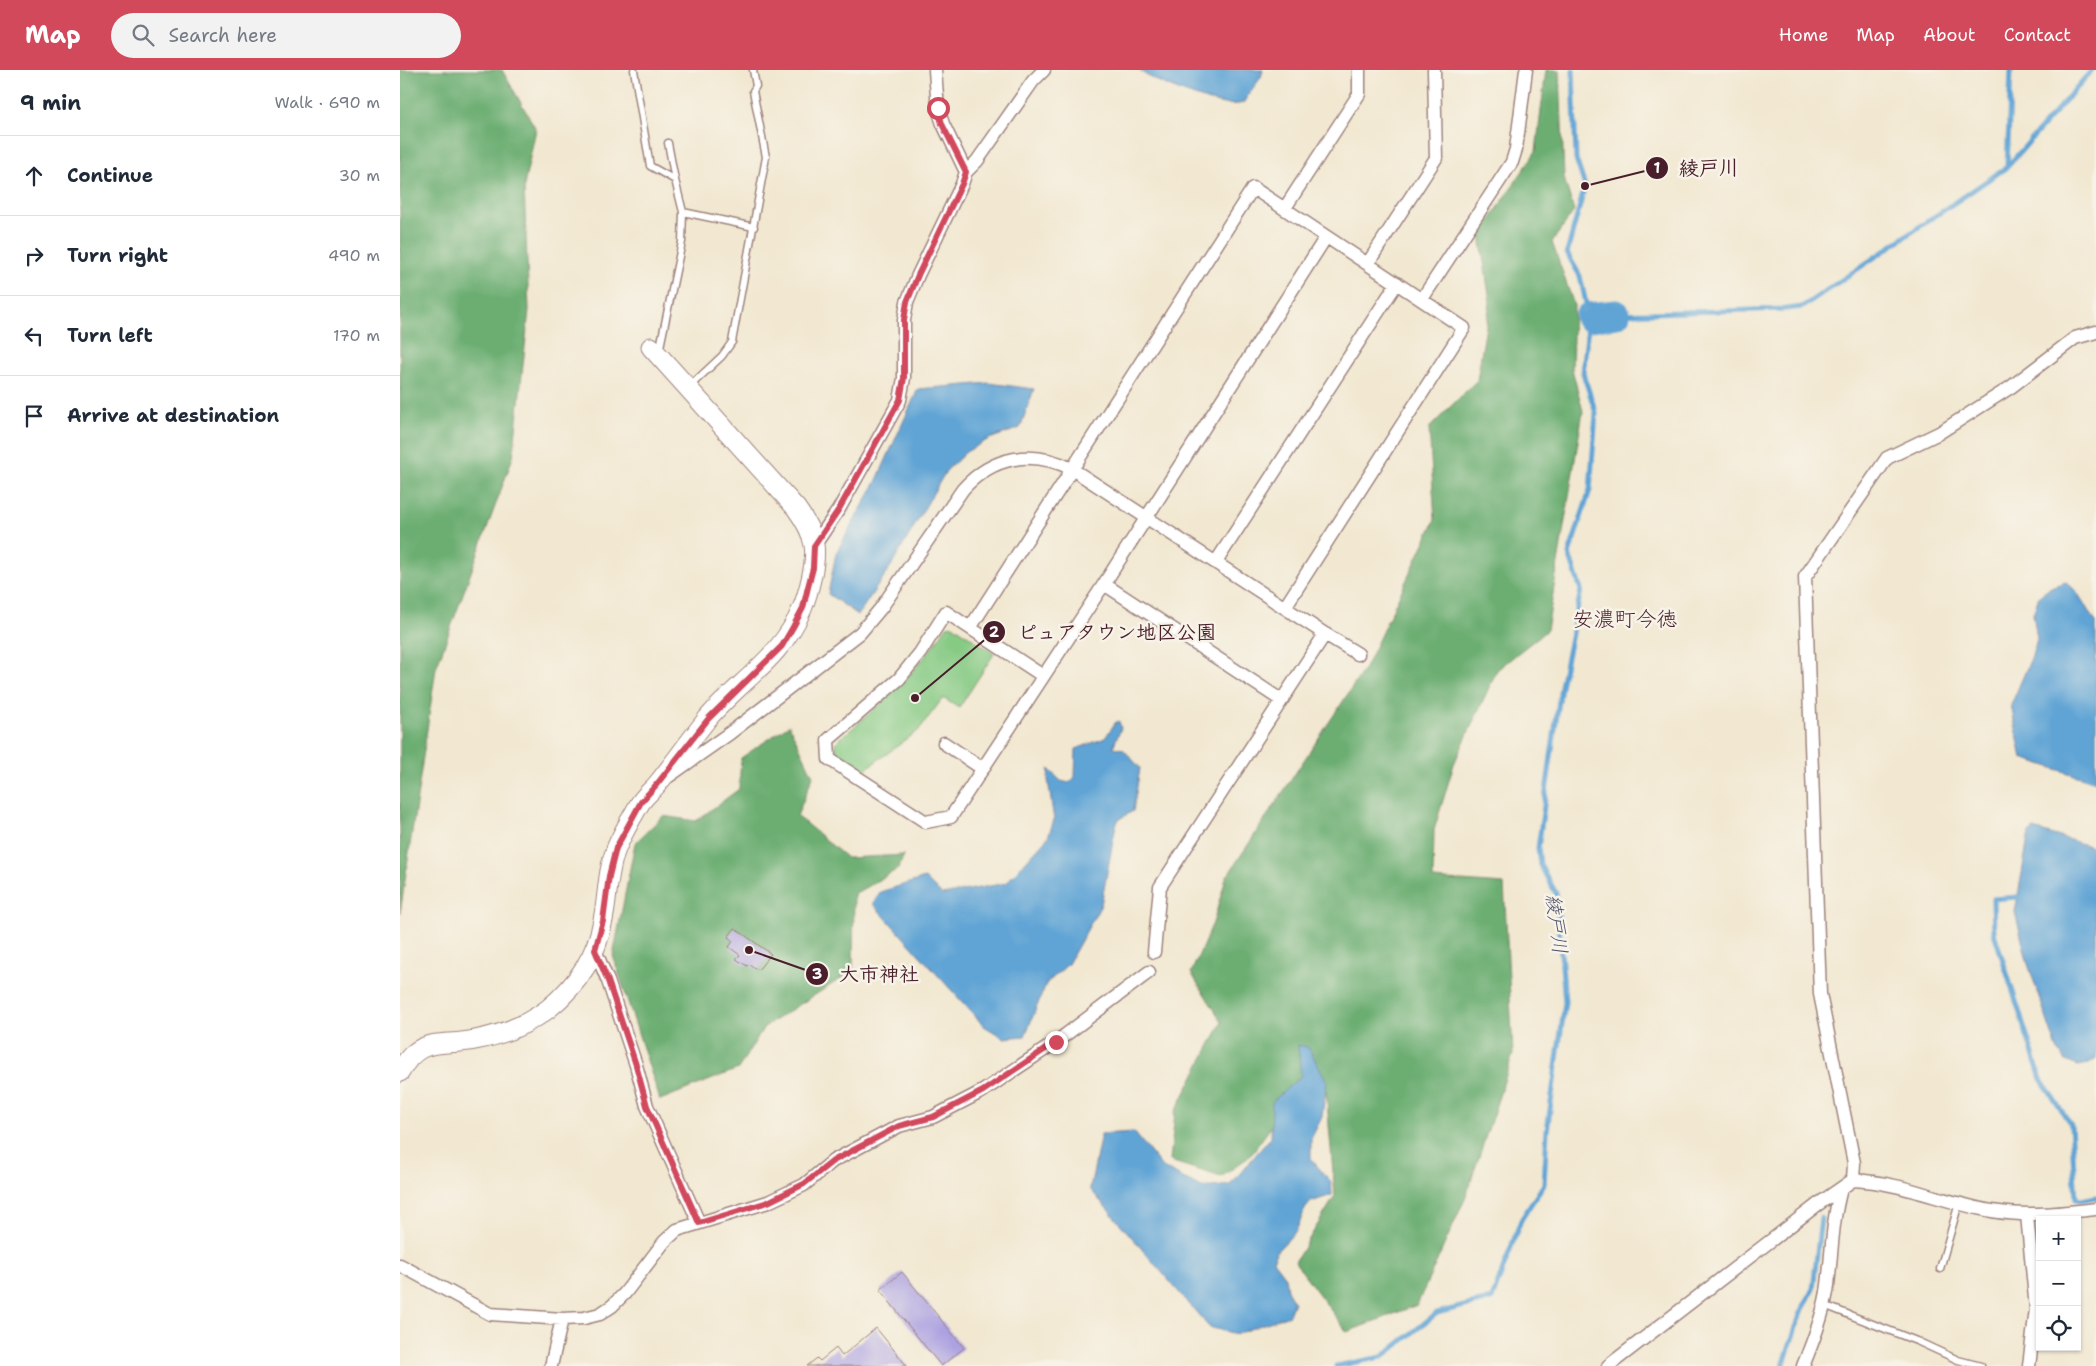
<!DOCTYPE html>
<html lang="en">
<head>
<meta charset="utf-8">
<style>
	:root { --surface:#fff; --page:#f2f2f3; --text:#1f2937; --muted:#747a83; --line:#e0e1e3; --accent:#d1495b }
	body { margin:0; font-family:"Shantell Sans","Klee One",sans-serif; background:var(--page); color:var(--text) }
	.controls { position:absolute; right:15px; bottom:15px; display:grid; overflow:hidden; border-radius:0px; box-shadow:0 1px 4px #0004 }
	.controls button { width:45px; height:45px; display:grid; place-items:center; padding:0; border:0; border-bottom:1px solid var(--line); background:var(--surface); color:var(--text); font:25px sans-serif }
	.stop { position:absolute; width:15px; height:15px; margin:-11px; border:4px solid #d1495b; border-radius:50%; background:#fff }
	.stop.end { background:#d1495b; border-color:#fff; box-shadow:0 1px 5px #0008 }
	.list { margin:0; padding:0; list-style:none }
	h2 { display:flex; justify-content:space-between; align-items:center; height:65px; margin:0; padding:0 20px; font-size:21px }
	h2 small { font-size:16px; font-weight:400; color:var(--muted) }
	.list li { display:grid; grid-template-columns:32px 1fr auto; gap:15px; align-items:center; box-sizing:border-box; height:80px; padding:0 20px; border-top:1px solid var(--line) }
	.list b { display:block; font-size:19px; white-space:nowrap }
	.list em { font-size:16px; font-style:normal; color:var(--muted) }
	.icon { flex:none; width:28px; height:28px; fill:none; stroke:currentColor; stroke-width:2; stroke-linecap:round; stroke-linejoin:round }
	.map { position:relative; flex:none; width:1696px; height:1296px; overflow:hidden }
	header { display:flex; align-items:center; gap:30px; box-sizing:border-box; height:70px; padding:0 25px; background:var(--accent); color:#fff }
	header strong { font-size:24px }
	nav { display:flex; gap:28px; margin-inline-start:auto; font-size:18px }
	.search { width:350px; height:45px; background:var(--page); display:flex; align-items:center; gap:12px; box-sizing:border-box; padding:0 18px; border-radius:28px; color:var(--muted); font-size:19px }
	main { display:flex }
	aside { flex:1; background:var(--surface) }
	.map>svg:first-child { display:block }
	.green { fill:#86ca84; stroke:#687458 }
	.forest { fill:#6cae72; stroke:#5b664e }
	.water { fill:#60a4d5; stroke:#556280 }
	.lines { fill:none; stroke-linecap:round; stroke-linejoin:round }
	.stream { stroke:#60a4d5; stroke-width:5 }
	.river { stroke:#60a4d5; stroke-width:29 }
	.building { fill:#aca1e1 }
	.lane-casing { stroke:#9e847e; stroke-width:9 }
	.street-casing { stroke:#9e847e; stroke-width:15 }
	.secondary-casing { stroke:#9e847e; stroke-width:21 }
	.lane { stroke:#fff; stroke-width:6 }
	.street { stroke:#fff; stroke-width:12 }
	.secondary { stroke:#fff; stroke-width:19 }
	.route { stroke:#d1495b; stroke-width:6 }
	.labels { text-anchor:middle; stroke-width:5; stroke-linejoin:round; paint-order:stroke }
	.water-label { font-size:20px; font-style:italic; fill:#53546f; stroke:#f7f3e8 }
	.quarter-label { font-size:21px; fill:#4a1f2b; stroke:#f7f3e8 }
	.leader { fill:none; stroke:#4a1f2b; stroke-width:2 }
	.callout-dot { fill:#4a1f2b; stroke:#f7f3e8; stroke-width:2 }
	.mark-label { font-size:15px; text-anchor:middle; font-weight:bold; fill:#fff }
	.callout-label { font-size:20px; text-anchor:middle; font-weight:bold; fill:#4a1f2b; stroke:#f7f3e8; stroke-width:5; stroke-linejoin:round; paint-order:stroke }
</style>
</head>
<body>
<header>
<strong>Map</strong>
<div class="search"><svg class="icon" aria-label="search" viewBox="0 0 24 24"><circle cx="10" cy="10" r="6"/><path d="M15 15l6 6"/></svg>Search here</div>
<nav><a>Home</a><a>Map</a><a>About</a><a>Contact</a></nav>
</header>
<main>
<aside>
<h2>9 min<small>Walk · 690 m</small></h2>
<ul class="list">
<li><svg class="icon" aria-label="ahead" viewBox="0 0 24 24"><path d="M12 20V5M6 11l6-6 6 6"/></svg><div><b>Continue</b></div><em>30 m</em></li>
<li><svg class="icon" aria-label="right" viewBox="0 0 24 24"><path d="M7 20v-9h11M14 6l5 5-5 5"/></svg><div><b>Turn right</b></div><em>490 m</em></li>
<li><svg class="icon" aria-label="left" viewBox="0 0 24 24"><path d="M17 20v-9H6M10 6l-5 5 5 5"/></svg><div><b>Turn left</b></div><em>170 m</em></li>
<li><svg class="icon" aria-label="arrive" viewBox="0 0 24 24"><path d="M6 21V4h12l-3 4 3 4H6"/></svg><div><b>Arrive at destination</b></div></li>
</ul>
</aside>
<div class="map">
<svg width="1696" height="1296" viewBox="0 0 1696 1296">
	<rect width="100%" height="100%" fill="#f7f3e8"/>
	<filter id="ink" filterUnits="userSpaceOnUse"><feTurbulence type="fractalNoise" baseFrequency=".02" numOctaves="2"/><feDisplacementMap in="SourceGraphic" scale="10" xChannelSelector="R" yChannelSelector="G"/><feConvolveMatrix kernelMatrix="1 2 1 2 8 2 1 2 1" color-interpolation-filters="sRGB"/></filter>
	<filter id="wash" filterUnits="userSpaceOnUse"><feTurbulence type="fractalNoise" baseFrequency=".0096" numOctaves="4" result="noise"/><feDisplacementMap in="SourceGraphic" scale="20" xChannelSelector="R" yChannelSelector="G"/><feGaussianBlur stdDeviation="1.12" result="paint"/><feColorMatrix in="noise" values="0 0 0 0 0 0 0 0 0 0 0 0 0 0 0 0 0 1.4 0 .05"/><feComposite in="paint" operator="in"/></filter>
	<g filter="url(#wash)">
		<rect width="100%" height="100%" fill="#f2e8d1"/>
		<!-- green -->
		<path class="green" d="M553,555L594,584L559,638L543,628L518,661L463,701L437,685L435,673C480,635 514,607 547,556Z"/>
		<!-- forest -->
		<path class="forest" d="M0,0H102L136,59L124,116L129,240L113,387L36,598L0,844Z
			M1146,0H1160L1164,108L1174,141L1152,172L1174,235L1172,299L1183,341L1147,560L1097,600L1054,694L1034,760L1033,809L1104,814L1113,984L1065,1129L1017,1235L947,1262L895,1192L935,1126L926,1020L901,1015L850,1086L821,1107L770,1091L775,1042L822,952L791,903L813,853L826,808L965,598L1035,450L1029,358L1077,310L1090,232L1080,165L1136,81Z
			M389,655L413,706L397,746L447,788L504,785L498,799L454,824L453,901L364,957L338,999L260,1030L213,886L235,773L263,746L296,751L339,719L341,688Z"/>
		<!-- water -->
		<path class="water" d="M739,0H863L861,7L843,33C836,35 827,35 819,33C802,30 751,11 739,0Z
			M589,313L634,319L620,358L589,369L566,382L546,401L493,493L458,545L428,524L436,483L476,412L518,319Z
			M1666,512C1682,524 1684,537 1696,552V712L1622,688L1611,635L1632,586L1637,569L1633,544L1639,526L1653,516Z
			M719,651L721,658L713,677L723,679L740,698L733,741L719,749L716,755L701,835L668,894L646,914L625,966L604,968L584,956L473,834L480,822L525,808L542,825L606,813L648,767L654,750L648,710L649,699L661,711L669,713L675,707L676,679L705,668L715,653Z
			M1634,759L1696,778V989L1689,994L1677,996L1666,991L1657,979L1628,894L1615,842L1629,763Z
			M898,975L908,977L927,1011L922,1047L911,1069V1089L931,1112L932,1125L911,1132L905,1139L896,1161L877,1181L873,1191L885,1207L887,1220L894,1232L889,1245L836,1264L809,1257L690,1119L701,1064L734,1062L762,1097L802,1118L830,1115L871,1067L872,1032L901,1006Z"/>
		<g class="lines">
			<!-- stream -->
			<path class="stream" d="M1607,97L1611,0
				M1216,244L1386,239L1402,237L1607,97L1692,0
				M1618,827L1593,829L1594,863L1641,1009L1671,1055L1676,1129L1681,1130L1696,1127
				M936,1296L982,1287L1037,1243L1092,1229L1121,1150L1144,1114L1147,1061L1165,932L1156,823L1140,795L1138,778L1161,616L1181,520L1169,484L1190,420L1196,343L1183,303L1189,247L1180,206L1167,183L1185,116L1176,89L1173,0
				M1383,1296L1402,1239L1413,1219L1421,1148"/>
			<!-- river -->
			<path class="river" d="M1189,247L1216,244"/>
		</g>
		<g id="blocks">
			<!-- building -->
			<path class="building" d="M335,858L371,884L358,900L349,894L347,896L336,889L340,885L329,877L333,871L328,867Z
				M502,1202L564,1278L541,1296L480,1220Z
				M476,1258L507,1296H407L417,1288L420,1291L436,1278L442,1286Z"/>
		</g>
	</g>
	<g filter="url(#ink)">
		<use href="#blocks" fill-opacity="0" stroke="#9e847e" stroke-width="1"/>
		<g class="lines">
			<!-- lane casing -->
			<g class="lane-casing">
				<path id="lane" d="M234,0L250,96L275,110L283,142L282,172L259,282
					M268,73L275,110
					M283,142L354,157
					M289,317L322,286L332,272L366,87L353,21L356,16L353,0
					M1540,1199L1559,1133
					M1424,1235L1519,1272L1558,1290L1581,1296"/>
			</g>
			<!-- street casing -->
			<g class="street-casing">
				<path id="street" d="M535,0L538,39L543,54L566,102
					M885,138L959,24V0
					M968,193L1036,88L1034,0
					M1022,229L1112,92L1116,79L1126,0
					M414,476L439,439L500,330L504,308V250L507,232L518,205L562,114L566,102L577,91L633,11L644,0
					M816,492L997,213
					M704,514L881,630
					M885,537L1064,258L853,118L570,558L546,542L520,583L499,609L428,670L429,689L526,752L551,747L704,514L926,167
					M570,558L643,606
					M925,564L958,584
					M544,673L583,699
					M269,706L330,663L460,563L481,538L563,419C593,386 632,379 672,399L925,564L760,817L754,882
					M195,880L208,911L236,995L247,1036L299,1153
					M1453,1110L1454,1093L1420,924L1405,507L1487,388L1539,363L1611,317L1675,268L1696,262
					M1627,1145L1636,1239L1629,1296
					M0,1195L90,1244L162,1249L184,1248L200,1244L212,1236L225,1223L264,1172L277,1160L368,1132L404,1115L433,1091L499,1056L533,1047L583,1021L656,972L749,902
					M151,1296L162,1249
					M1208,1296L1417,1135L1453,1110C1501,1112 1545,1133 1592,1141C1627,1147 1661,1143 1696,1139
					M1403,1296C1413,1272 1425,1240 1428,1215C1432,1182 1432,1151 1441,1119"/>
			</g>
			<!-- secondary casing -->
			<g class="secondary-casing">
				<path id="secondary" d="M0,1002C19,965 41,977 75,970C101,965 127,955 148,939C176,916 197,886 203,850C208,826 207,802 216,779C222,764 231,749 239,735C244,726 253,720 259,712C276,691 291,669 308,648C341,610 382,587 402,539C408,524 417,492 414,475C412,462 404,449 396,438L251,277"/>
			</g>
			<!-- lane -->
			<use href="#lane" class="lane"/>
			<!-- street -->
			<use href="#street" class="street"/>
			<!-- secondary -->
			<use href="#secondary" class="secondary"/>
		</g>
	</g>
	<g class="lines" filter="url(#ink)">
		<!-- route -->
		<path class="route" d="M538,38L542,54L566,102L562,114L518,205L507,232L504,250V308L500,330L439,439L414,476L413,498L408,517L403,538L393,557L382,576L309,648L257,714L241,732L216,778L209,806L203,851L195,880L208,911L236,995L247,1036L299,1153L368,1132L404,1114L433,1091L499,1056L533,1047L583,1021L656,972"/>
	</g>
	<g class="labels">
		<!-- water labels -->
		<g class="water-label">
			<text transform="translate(1157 854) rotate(83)" y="7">綾戸川</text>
		</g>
		<!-- quarter labels -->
		<g class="quarter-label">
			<text x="1225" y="556">安濃町今徳</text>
		</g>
	</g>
	<!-- callouts -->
	<path class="leader" d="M1185 116L1257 98M515 628L594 562M349 880L417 904"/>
	<g class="callout-dot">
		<circle cx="1185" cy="116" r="5"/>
		<circle cx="515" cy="628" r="5"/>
		<circle cx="349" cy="880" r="5"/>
		<circle cx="1257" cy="98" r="12"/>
		<circle cx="594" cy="562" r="12"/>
		<circle cx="417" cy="904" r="12"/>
	</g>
	<g class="mark-label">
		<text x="1257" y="103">1</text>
		<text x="594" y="567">2</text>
		<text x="417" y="909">3</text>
	</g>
	<g class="callout-label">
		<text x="1309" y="105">綾戸川</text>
		<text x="717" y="569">ピュアタウン地区公園</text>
		<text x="479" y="911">大市神社</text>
	</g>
</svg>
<div class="controls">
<button>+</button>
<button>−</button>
<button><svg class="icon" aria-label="locate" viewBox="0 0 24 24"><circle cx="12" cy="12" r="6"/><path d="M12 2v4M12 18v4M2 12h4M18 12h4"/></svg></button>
</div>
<div class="stop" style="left:538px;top:38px"></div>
<div class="stop end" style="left:656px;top:972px"></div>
</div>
</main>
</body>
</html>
